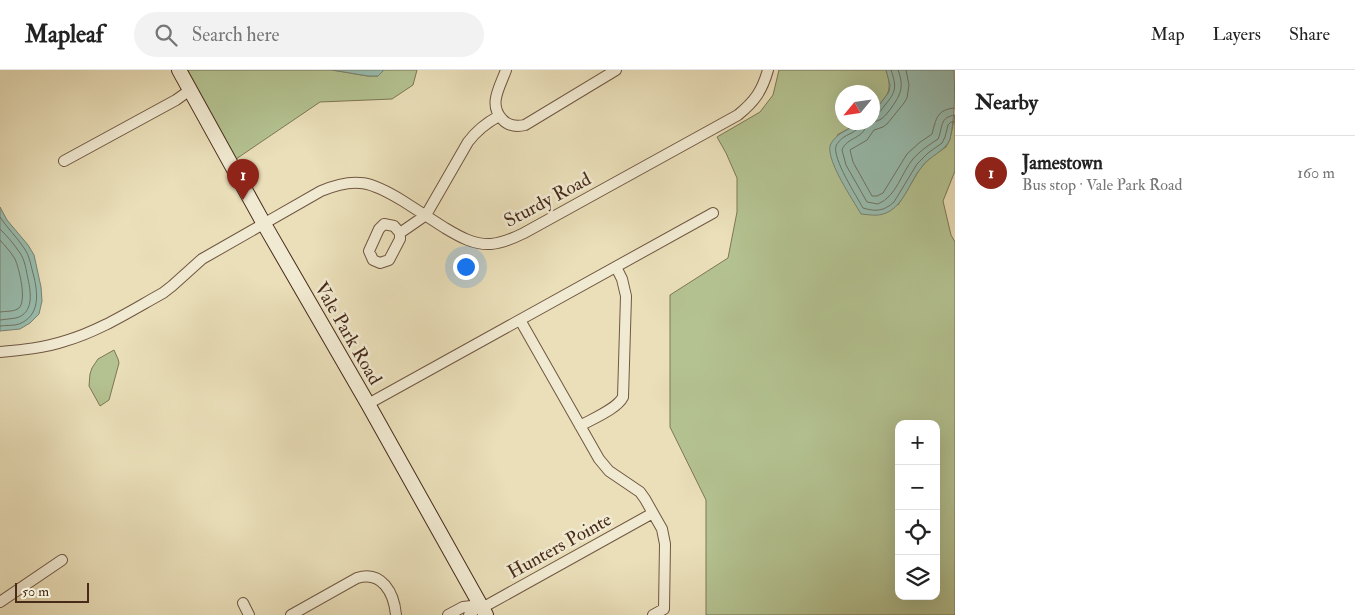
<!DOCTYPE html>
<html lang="en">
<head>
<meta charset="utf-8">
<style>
	:root { --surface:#fff; --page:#f2f2f2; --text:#222; --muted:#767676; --line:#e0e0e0; --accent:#8f2418 }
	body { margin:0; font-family:"IM FELL Double Pica",serif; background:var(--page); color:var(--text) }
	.controls { position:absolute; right:15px; bottom:15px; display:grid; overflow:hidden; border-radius:10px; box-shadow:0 5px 20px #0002 }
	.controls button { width:45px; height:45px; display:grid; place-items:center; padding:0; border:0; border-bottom:1px solid var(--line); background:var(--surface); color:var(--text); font:25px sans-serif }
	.compass { position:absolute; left:835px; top:15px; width:45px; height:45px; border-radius:50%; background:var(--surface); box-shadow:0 5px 20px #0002; rotate:241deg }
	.scale { position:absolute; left:15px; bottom:12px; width:74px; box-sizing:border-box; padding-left:5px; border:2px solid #472a19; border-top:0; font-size:14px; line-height:18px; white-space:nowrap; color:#472a19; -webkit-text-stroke:4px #f1ead2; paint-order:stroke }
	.you { position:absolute; left:465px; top:196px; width:18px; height:18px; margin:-12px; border:4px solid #fff; border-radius:50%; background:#1a73e8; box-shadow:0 0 0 8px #1a73e833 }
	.badge { display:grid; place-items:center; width:32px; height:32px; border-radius:50%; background:var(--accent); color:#fff; font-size:16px; font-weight:700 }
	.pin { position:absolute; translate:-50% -41px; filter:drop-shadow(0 1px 2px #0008) }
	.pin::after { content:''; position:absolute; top:26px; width:18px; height:15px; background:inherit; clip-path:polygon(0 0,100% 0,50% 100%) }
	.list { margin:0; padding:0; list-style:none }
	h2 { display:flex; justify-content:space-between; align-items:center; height:65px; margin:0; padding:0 20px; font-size:21px }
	h2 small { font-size:16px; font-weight:400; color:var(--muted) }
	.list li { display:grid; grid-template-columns:32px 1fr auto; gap:15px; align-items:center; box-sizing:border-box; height:75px; padding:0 20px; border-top:1px solid var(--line) }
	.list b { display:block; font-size:19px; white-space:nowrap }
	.list p { margin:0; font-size:16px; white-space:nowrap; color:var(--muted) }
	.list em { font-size:16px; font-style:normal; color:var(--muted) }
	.icon { flex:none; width:28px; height:28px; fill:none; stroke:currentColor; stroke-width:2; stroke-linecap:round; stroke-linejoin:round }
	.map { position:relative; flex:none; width:955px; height:545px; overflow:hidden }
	header { display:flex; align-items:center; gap:30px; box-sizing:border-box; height:70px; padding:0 25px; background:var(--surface); border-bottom:1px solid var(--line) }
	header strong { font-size:24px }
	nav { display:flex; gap:28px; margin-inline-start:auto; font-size:18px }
	.search { width:350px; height:45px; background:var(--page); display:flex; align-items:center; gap:12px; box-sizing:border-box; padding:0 18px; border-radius:28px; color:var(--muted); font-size:19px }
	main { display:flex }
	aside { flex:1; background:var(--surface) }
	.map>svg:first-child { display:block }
	.green { fill:#b4c291; stroke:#7e7655; fill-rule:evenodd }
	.water { fill:#98bdaf; stroke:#788273 }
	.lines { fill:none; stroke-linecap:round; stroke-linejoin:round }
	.shore { stroke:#707464; stroke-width:1 }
	.street-casing { stroke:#705741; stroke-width:12 }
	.secondary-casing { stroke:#472a19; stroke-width:16 }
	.street { stroke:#f1ead2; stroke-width:10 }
	.secondary { stroke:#f1ead2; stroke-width:14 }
	.labels { text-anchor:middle; stroke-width:5; stroke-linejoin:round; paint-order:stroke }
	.street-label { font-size:19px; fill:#472a19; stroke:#f1ead2 }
</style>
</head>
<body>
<header>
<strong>Mapleaf</strong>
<div class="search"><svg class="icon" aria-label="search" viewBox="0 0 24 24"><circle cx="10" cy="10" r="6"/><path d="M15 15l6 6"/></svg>Search here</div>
<nav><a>Map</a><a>Layers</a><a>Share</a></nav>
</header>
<main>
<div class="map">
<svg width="955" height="545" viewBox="0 0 955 545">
	<rect width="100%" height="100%" fill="#eadfb9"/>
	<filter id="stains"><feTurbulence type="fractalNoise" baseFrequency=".004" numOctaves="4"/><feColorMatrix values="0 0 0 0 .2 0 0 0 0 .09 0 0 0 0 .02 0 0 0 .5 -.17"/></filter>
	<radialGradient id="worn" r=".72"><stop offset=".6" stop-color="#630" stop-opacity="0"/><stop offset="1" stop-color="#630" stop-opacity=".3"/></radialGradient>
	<!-- green -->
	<path class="green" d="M186,0H332L368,6H378L384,0H417L413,15L392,29L320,32L236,89Z
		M779,0H886C894,23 886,26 873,43L872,22H842V52L859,53L837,65L898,135L921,97L932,86L946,77L950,69L955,45V101L943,131L951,165L955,172V545H706V430L670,357V225L728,188L737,142V108L726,83L717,67L760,42L773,25ZM899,354H936V526H899Z
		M114,280L118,289L119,293L109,330L100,336L89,316L90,304L92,298L98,289Z"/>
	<!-- water -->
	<path class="water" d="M332,0H384L378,6H368Z
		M886,0H954C955,22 955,47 950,69C946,81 929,86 921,98C911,110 904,133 890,141C880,147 872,145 861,144C853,130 827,92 830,76C832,70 838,65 843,62C856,55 858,52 872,52L873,43L889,22L890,15Z
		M0,137L7,150L28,175L34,185L41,217L42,231L39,244L30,253L20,259L0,261Z"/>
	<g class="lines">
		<!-- shore -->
		<path class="shore" d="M906,0L909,15L907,28L904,33L887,54L883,57L874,60L867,70L850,80L853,92L872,126H877L883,123L907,84L919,73L932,64C936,49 937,39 955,38
			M872,45C879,45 881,40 885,35C896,22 897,17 891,0
			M861,52C860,61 850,63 844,67C841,69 837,73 836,76C832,88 857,127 863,138C876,142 884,141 894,132L917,94L928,83L942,73L945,67L948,55L951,52H955
			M867,52C865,70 847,66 842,80L846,95L867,132L878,134C897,126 901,103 913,89C921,80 929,75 938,69C943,58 939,47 955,45
			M872,52C881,51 884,47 889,41C900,26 905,18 898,0
			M0,147C7,158 17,167 24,178C30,186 31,197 34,207C38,224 40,246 19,254C14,256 6,255 0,256
			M0,159C7,166 14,174 20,183C25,190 26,200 28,209C31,223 34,243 16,248C11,249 5,249 0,250
			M0,170C5,176 11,182 15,189C19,198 27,230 19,238C14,242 6,241 0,242"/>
		<!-- street casing -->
		<g class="street-casing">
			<path id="street" d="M506,0C500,17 488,34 502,49C508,56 516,57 525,55L616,0
				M64,91L176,30L190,20
				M400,163L394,156L384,154L379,159L369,181L373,190L380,193L389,190L400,169V163L426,145L468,72C477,60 486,53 499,46
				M520,250L599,389L609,401L640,422L645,429L662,459L665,474L664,539L653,545
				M0,282C22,280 44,278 65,271C100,261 132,240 163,223L172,216L202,189L321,121C356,106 372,112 403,131C417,140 431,149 445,158C460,167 474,175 491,174C503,173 514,168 524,163L738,45C755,31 762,21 768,0
				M368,334L713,143
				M580,356C592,349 617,339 623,327L626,226L622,209L616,197
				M0,532L62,490
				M243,533L249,545
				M482,538L653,443
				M291,545L357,508C382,500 394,523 396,545
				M448,545L463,537L480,535
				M469,545L480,535"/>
		</g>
		<!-- secondary casing -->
		<g class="secondary-casing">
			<path id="secondary" d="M179,0L264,154L368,334L486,545"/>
		</g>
		<!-- street -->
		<use href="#street" class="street"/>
		<!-- secondary -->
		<use href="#secondary" class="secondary"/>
	</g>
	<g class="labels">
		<!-- street labels -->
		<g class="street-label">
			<text transform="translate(547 129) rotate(-28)" y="7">Sturdy Road</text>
			<text transform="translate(349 263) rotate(60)" y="7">Vale Park Road</text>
			<text transform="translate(559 475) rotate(-29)" y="7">Hunters Pointe</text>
		</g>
	</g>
	<rect width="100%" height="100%" filter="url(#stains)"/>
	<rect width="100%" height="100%" fill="url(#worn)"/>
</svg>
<div class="controls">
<button>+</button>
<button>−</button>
<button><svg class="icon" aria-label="locate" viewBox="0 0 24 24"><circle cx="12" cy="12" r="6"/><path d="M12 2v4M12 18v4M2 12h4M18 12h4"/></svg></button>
<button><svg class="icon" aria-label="layers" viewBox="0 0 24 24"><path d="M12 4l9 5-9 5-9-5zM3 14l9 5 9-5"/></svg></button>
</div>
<svg class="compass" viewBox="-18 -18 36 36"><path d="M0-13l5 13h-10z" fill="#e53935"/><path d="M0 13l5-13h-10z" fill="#767676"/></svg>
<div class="scale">50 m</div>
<div class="you"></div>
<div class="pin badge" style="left:243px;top:130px">1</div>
</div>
<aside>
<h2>Nearby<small></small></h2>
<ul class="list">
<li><span class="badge">1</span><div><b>Jamestown</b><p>Bus stop · Vale Park Road</p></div><em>160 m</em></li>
</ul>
</aside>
</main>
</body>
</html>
